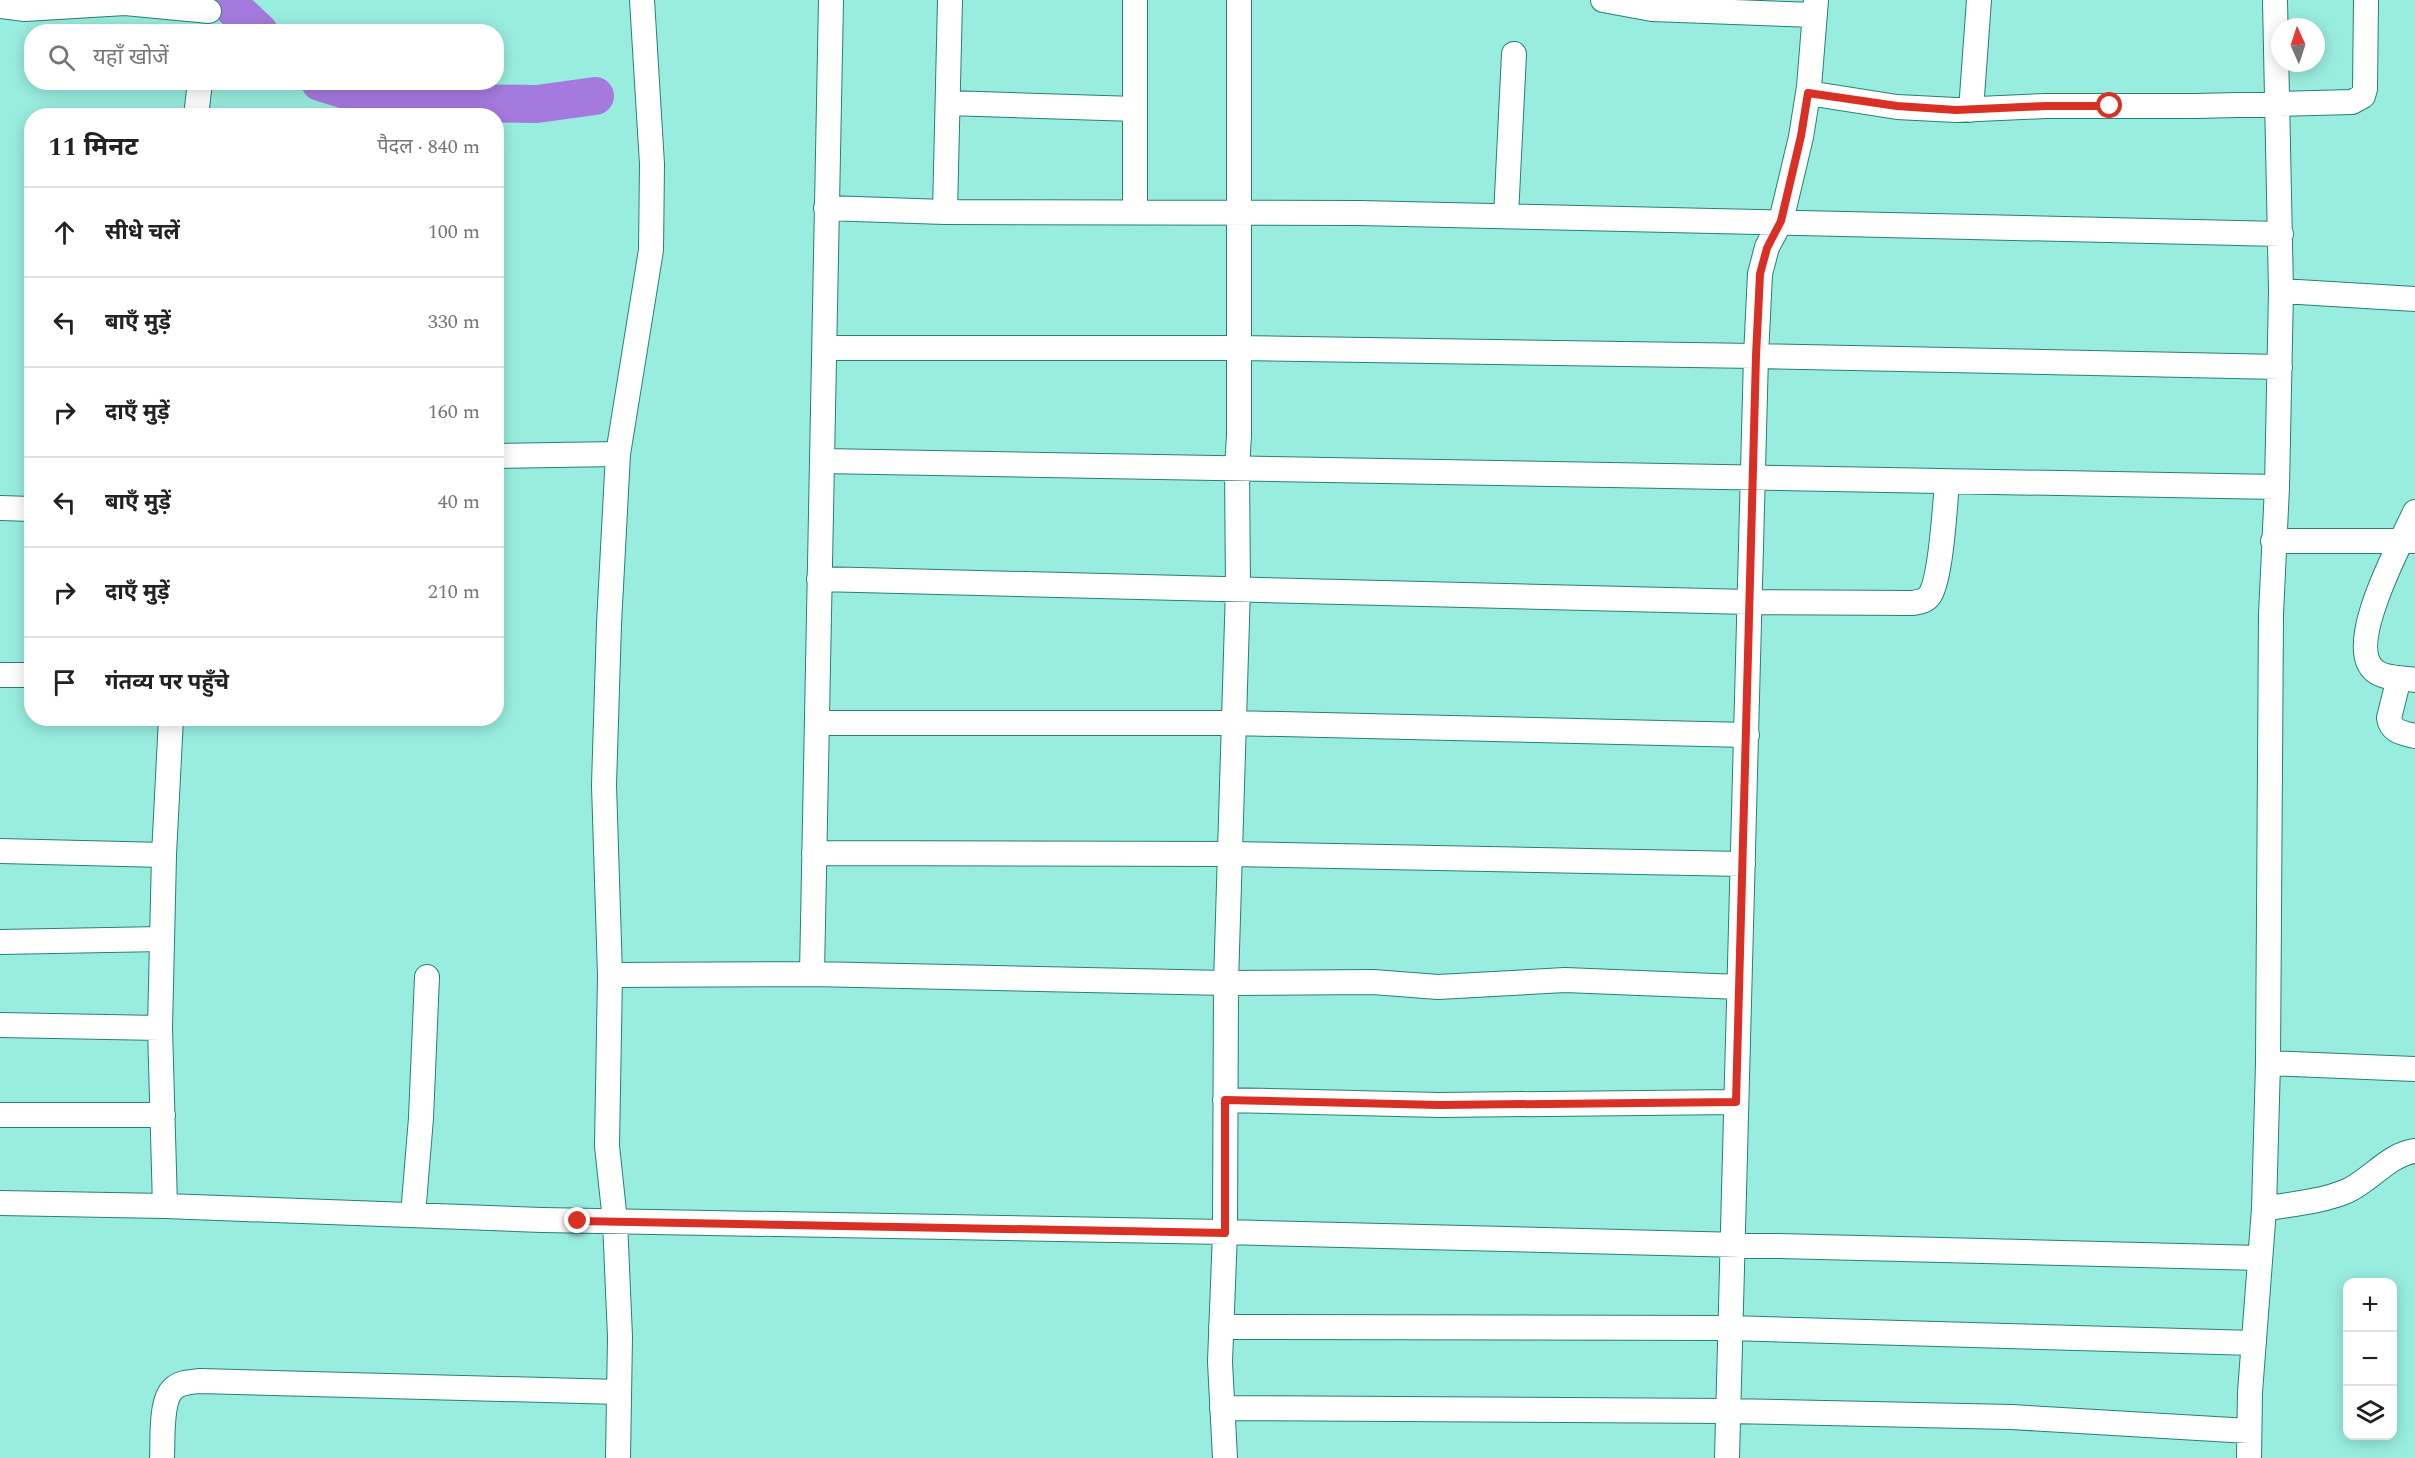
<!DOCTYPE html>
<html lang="hi">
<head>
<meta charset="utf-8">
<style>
	:root { --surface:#fff; --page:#f6f6f6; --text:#222; --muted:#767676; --line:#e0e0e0 }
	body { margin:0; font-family:Spectral,"Noto Sans Devanagari",serif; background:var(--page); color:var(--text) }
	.controls { position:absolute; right:18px; bottom:18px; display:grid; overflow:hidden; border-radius:12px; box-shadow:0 3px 15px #0003 }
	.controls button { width:54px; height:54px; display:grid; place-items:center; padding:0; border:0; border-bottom:2px solid var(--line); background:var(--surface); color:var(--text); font:30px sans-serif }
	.compass { position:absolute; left:2271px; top:18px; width:54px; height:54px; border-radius:50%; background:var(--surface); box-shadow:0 3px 15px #0003; rotate:357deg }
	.stop { position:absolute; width:18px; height:18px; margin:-14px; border:4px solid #d93025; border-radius:50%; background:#fff }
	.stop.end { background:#d93025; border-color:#fff; box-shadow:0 2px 6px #0008 }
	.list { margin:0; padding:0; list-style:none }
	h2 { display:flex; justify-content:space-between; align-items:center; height:78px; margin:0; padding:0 24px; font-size:26px }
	h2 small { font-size:20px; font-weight:400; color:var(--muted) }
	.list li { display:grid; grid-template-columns:39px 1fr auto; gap:18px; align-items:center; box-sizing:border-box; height:90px; padding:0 24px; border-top:2px solid var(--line) }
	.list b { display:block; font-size:22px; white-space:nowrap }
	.list em { font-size:20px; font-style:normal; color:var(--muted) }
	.icon { flex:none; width:33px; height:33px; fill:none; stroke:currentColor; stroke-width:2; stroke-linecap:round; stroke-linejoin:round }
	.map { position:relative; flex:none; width:2415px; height:1458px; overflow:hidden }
	.search { position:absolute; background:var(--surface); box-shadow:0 3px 15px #0003; left:24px; top:24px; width:480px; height:66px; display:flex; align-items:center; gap:15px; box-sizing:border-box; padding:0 21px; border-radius:24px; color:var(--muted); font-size:22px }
	.panel { position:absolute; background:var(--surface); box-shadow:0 3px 15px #0003; left:24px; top:108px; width:480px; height:618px; border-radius:24px }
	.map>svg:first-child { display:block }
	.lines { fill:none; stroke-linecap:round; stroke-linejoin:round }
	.river { stroke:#a57ade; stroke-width:38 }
	.minor-casing { stroke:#278074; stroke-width:26 }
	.minor { stroke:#fff; stroke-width:24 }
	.route { stroke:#d93025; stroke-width:8 }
</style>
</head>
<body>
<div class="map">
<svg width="2415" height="1458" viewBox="0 0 2415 1458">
	<rect width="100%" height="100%" fill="#99eddf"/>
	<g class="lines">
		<!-- river -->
		<path class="river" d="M225,0L259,32
			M320,82L385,102L537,104L595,96"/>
		<!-- minor casing -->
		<g class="minor-casing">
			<path id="minor" d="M1135,0V211
				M1603,0L1652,9L1815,15
				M0,6L25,9L125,3L209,11
				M1808,93L1897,107L1956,110L2046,106H2196L2352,102L2363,96L2365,89L2366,0
				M948,103L1135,109
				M1971,110L1979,0
				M196,116L200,82
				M826,208L945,212L1359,213L2281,234
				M945,212L950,0
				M1506,216L1514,54
				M2281,291L2415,299
				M825,348H1237L1756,356L2280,367
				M618,454L651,250L652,164L642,0
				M496,456L618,454L609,624L604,785L610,975L607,1146L615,1221L620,1337L618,1458
				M822,461L2277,487
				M0,508L32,509
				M2415,512C2402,541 2343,646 2375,671C2385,679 2403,678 2415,680
				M2273,541H2415
				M819,579L1749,602L1913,603C1919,602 1926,601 1930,595C1941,578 1945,506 1947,482
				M0,675H32
				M2399,678L2389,718C2391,732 2403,733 2415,736
				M817,723H1233L1747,735
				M0,851L164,855
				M814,853L1231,854L1743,864
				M0,942L162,939
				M812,974L831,0
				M610,975L812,974L1226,983L1373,982L1438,987L1565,980L1739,987
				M0,1025L160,1028
				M2268,1063L2415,1069
				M1225,1100L1439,1105L1736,1102
				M0,1115H163
				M0,1203L165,1206L542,1220L1225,1232L2260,1258
				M165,1206L160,1028L164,855L171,718
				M2264,1209C2291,1204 2321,1202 2347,1191C2370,1181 2389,1154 2415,1151
				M413,1215L421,1118L427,977
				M1221,1327L1729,1328L2254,1343
				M1222,1408L1727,1411L2011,1417L2249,1431
				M162,1458C163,1441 160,1401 173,1389C180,1382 191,1382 200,1381L619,1392
				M1225,1458L1220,1362L1225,1232L1226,983L1238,588L1237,467L1239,436V0
				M1727,1458L1756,356L1760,274L1767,247L1781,221L1801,137L1809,87L1816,0
				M2249,1458L2250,1392L2264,1209L2268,1063L2271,614L2277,487L2281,291L2275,0"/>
		</g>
		<!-- minor -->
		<use href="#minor" class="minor"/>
	</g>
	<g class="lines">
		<!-- route -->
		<path class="route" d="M578,1221L1225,1233V1100L1439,1105L1736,1102L1756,356L1760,274L1767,248L1781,221L1801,136L1808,93L1897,106L1956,110L2046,106H2110"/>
	</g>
</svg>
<div class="controls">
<button>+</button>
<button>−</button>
<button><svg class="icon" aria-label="layers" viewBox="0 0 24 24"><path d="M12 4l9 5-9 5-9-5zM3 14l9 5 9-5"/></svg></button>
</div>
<svg class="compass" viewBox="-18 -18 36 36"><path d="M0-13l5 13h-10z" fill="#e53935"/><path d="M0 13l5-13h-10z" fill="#767676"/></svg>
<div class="stop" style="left:2110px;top:106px"></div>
<div class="stop end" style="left:578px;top:1221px"></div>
<div class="search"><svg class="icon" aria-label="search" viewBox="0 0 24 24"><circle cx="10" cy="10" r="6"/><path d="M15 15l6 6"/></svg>यहाँ खोजें</div>
<section class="panel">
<h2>11 मिनट<small>पैदल · 840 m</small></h2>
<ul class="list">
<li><svg class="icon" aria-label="ahead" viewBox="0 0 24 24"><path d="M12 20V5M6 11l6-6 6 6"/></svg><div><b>सीधे चलें</b></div><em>100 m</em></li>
<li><svg class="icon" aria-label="left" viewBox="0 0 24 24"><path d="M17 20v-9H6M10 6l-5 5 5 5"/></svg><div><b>बाएँ मुड़ें</b></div><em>330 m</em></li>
<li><svg class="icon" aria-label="right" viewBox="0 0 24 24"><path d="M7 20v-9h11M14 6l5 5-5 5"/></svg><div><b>दाएँ मुड़ें</b></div><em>160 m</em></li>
<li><svg class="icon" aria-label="left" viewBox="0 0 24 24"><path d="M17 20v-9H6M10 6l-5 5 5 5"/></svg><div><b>बाएँ मुड़ें</b></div><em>40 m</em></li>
<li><svg class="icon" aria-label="right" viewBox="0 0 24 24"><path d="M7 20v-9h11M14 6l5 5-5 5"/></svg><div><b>दाएँ मुड़ें</b></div><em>210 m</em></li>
<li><svg class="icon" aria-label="arrive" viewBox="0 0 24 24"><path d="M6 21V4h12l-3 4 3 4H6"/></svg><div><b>गंतव्य पर पहुँचे</b></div></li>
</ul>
</section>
</div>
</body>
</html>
